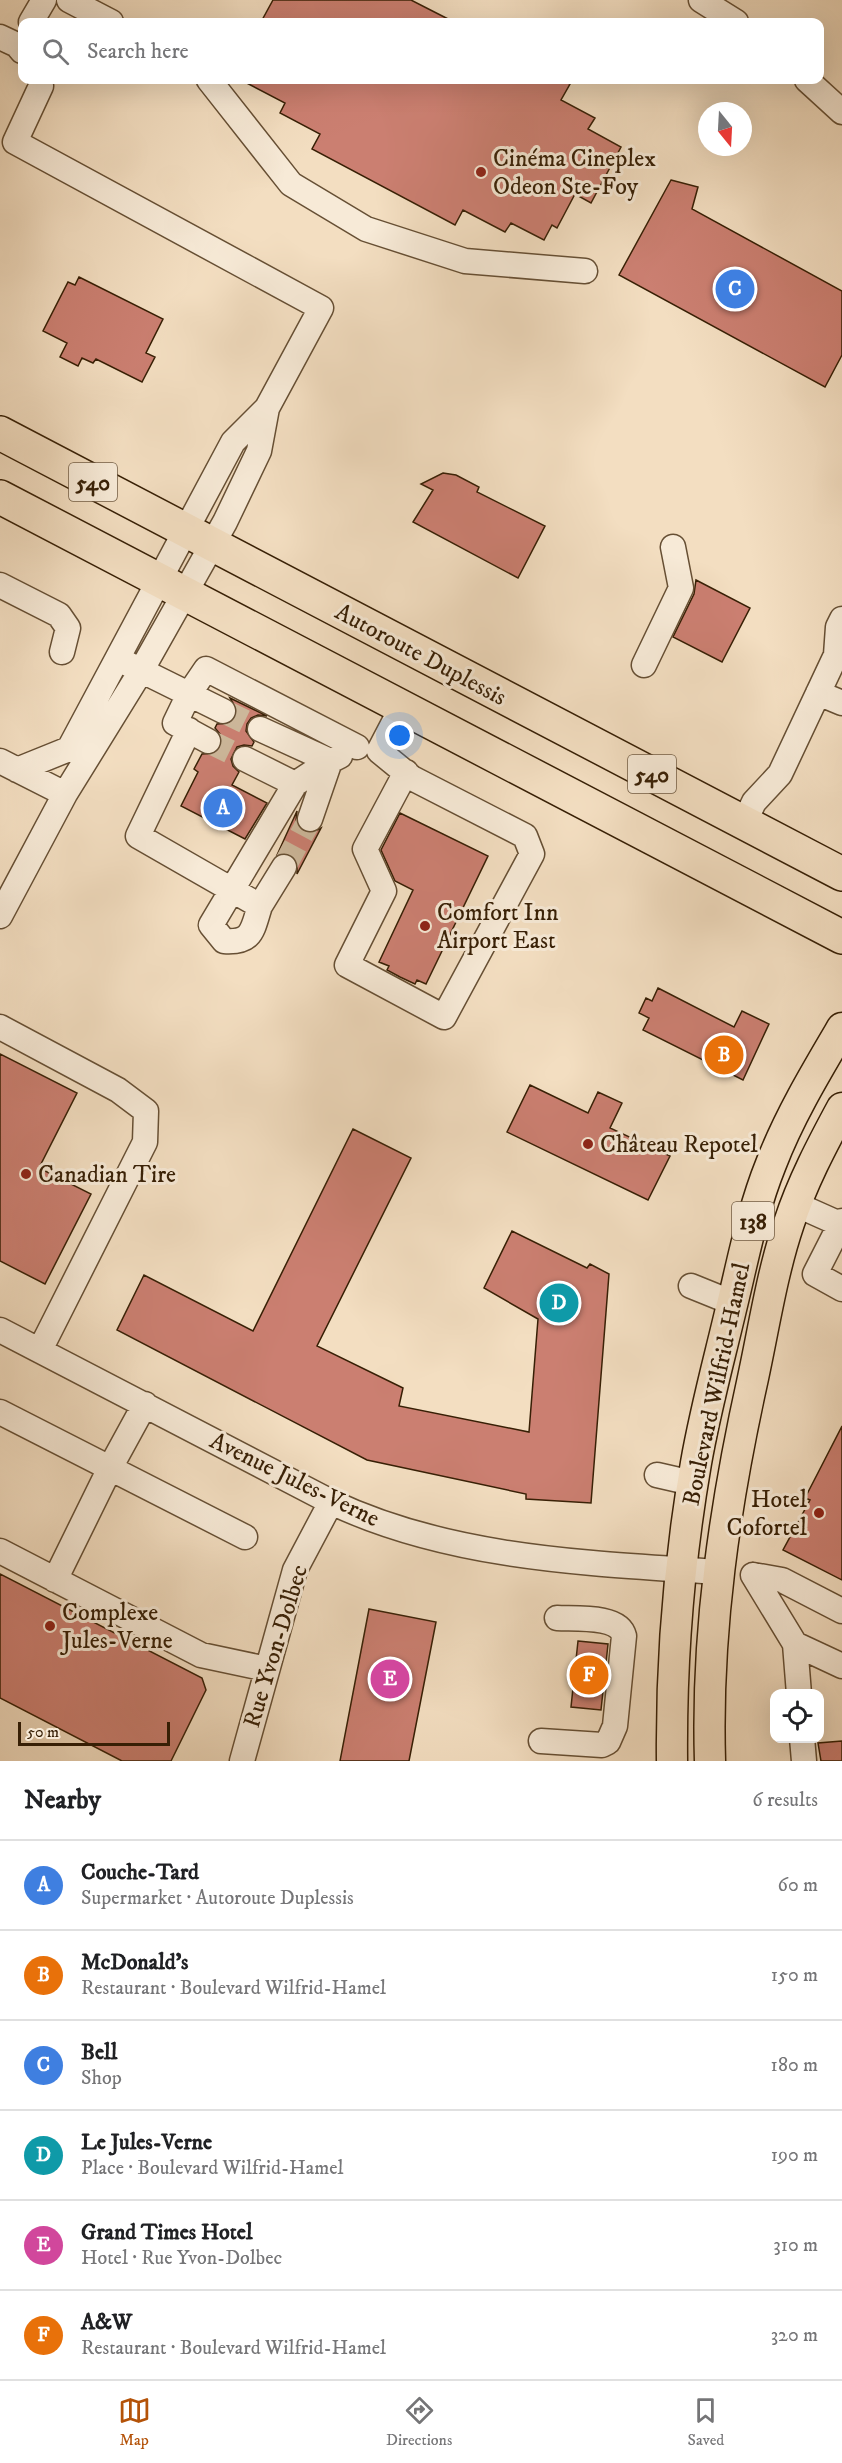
<!DOCTYPE html>
<html lang="en">
<head>
<meta charset="utf-8">
<style>
	:root { --surface:#fff; --page:#f2f2f2; --text:#202124; --muted:#757577; --line:#e0e0e0; --accent:#b45309 }
	body { margin:0; font-family:"IM FELL DW Pica",serif; background:var(--page); color:var(--text) }
	.controls { position:absolute; right:18px; bottom:18px; display:grid; overflow:hidden; border-radius:12px; box-shadow:0 6px 24px #0002 }
	.controls button { width:54px; height:54px; display:grid; place-items:center; padding:0; border:0; border-bottom:2px solid var(--line); background:var(--surface); color:var(--text); font:30px sans-serif }
	.compass { position:absolute; left:698px; top:102px; width:54px; height:54px; border-radius:50%; background:var(--surface); box-shadow:0 6px 24px #0002; rotate:162deg }
	.scale { position:absolute; left:18px; bottom:15px; width:152px; box-sizing:border-box; padding-left:6px; border:3px solid #371f05; border-top:0; font-size:16px; line-height:21px; white-space:nowrap; color:#371f05; -webkit-text-stroke:4px #f7ead7; paint-order:stroke }
	.you { position:absolute; left:400px; top:736px; width:21px; height:21px; margin:-15px; border:4px solid #fff; border-radius:50%; background:#1a73e8; box-shadow:0 0 0 9px #1a73e833 }
	.badge { display:grid; place-items:center; width:39px; height:39px; border-radius:50%; background:var(--accent); color:#fff; font-size:20px; font-weight:700 }
	.pin { position:absolute; translate:-50% -50%; border:3px solid #fff; box-shadow:0 2px 6px #0006 }
	.list { margin:0; padding:0; list-style:none }
	h2 { display:flex; justify-content:space-between; align-items:center; height:78px; margin:0; padding:0 24px; font-size:26px }
	h2 small { font-size:20px; font-weight:400; color:var(--muted) }
	.list li { display:grid; grid-template-columns:39px 1fr auto; gap:18px; align-items:center; box-sizing:border-box; height:90px; padding:0 24px; border-top:2px solid var(--line) }
	.list b { display:block; font-size:22px; white-space:nowrap }
	.list p { margin:0; font-size:20px; white-space:nowrap; color:var(--muted) }
	.list em { font-size:20px; font-style:normal; color:var(--muted) }
	.icon { flex:none; width:33px; height:33px; fill:none; stroke:currentColor; stroke-width:2; stroke-linecap:round; stroke-linejoin:round }
	.map { position:relative; flex:none; width:842px; height:1761px; overflow:hidden }
	.search { position:absolute; background:var(--surface); box-shadow:0 6px 24px #0002; left:18px; right:18px; top:18px; height:66px; display:flex; align-items:center; gap:15px; box-sizing:border-box; padding:0 21px; border-radius:12px; color:var(--muted); font-size:22px }
	.sheet { height:618px; background:var(--surface) }
	nav { display:flex; justify-content:space-around; align-items:center; box-sizing:border-box; height:84px; border-top:2px solid var(--line); background:var(--surface); font-size:16px; color:var(--muted) }
	nav a { display:grid; justify-items:center; gap:3px }
	nav .on { color:var(--accent) }
	.map>svg:first-child { display:block }
	.building { fill:#cb7f71; stroke:#371f05; stroke-width:1.5 }
	.lines { fill:none; stroke-linecap:round; stroke-linejoin:round }
	.minor-tunnel { stroke:#cdb89b; stroke-width:24; stroke-dasharray:24 12; stroke-linecap:butt }
	.minor-casing { stroke:#664f34; stroke-width:27 }
	.major-casing { stroke:#371f05; stroke-width:33 }
	.highway-casing { stroke:#371f05; stroke-width:36 }
	.minor { stroke:#f7ead7; stroke-width:24 }
	.major { stroke:#f3dec1; stroke-width:30 }
	.highway { stroke:#f3dec1; stroke-width:33 }
	.poi-dot { fill:#8f2418; stroke:#f7ead7; stroke-width:2 }
	.labels { text-anchor:middle; stroke-width:6; stroke-linejoin:round; paint-order:stroke }
	.shield { fill:#f7ead7; stroke:#715c44; stroke-width:1.5 }
	.shield-label { font-size:22px; font-weight:bold; fill:#371f05 }
	.poi-label { font-size:24px; fill:#371f05; stroke:#f7ead7; text-anchor:start }
	.street-label { font-size:24px; fill:#371f05; stroke:#f7ead7 }
</style>
</head>
<body>
<div class="map">
<svg width="842" height="1761" viewBox="0 0 842 1761">
	<rect width="100%" height="100%" fill="#f3dec1"/>
	<filter id="stains"><feTurbulence type="fractalNoise" baseFrequency=".00333" numOctaves="4"/><feColorMatrix values="0 0 0 0 .2 0 0 0 0 .09 0 0 0 0 .02 0 0 0 .5 -.17"/></filter>
	<radialGradient id="worn" r=".72"><stop offset=".6" stop-color="#630" stop-opacity="0"/><stop offset="1" stop-color="#630" stop-opacity=".3"/></radialGradient>
	<!-- building -->
	<path class="building" d="M273,0H411L454,22H261Z
		M241,80H561L570,84L561,100L595,118L588,129L621,147L591,203L575,194L557,228L552,225L544,240L511,223L505,232L463,210L455,225L312,149L320,134L280,113L285,103Z
		M671,180L698,187L692,209L842,291V355L825,387L619,275Z
		M79,277L163,319L146,353L155,357L142,382L96,359L93,363L82,358L78,366L60,357L67,343L43,331L68,282L75,285Z
		M443,473L456,475L479,487L477,492L545,526L518,578L413,522L433,490L421,484Z
		M696,580L750,608L722,662L673,637L694,594Z
		M230,698L267,716L258,715L251,718L247,724L246,731L254,742L252,746L244,745L237,747L231,759L233,766L239,772L232,785L267,803L245,839L181,806L198,772L194,769L202,754L215,753L221,747L220,734L215,728L217,724L230,723L236,717L237,710Z
		M297,811L296,821L300,829L312,833L321,828L297,874V861L292,855L284,853L277,855Z
		M400,813L488,856L426,984L417,980L415,984L400,977L387,970L389,966L379,962L413,890L395,881L381,850Z
		M658,988L734,1027L742,1011L769,1024L743,1080L643,1030L649,1018L639,1013L646,998L652,1001Z
		M0,1054L77,1093L39,1168L91,1194L45,1284L0,1261Z
		M530,1085L588,1113L598,1092L622,1103L610,1128L670,1156L648,1200L507,1132Z
		M353,1129L411,1158L317,1346L403,1388L399,1406L529,1432L538,1319L484,1288L512,1231L587,1268L590,1264L609,1274L591,1503L526,1499V1494L367,1460L117,1330L144,1275L253,1331Z
		M842,1426V1580L783,1550L810,1500L805,1498Z
		M0,1574L202,1678L206,1690L171,1761H122L0,1698Z
		M369,1609L436,1622L409,1761H340Z
		M578,1641L608,1644L601,1710L571,1707Z
		M842,1741V1761H821L818,1743Z"/>
	<g class="lines">
		<!-- minor-tunnel -->
		<path class="minor-tunnel" d="M223,711L260,729
			M208,741L245,759
			M284,867L310,819"/>
		<!-- minor casing -->
		<g class="minor-casing">
			<path id="minor" d="M69,0L111,22
				M701,0L736,22
				M31,22L44,0
				M0,37L17,45L22,51
				M209,80L291,184L366,229L465,261L585,271
				M807,80L842,112
				M0,585L59,615L68,628L62,652
				M128,664L223,711
				M644,665L681,588L673,547
				M818,693L842,703
				M402,707L379,751L412,778L525,836L532,854L444,1017L347,965L384,891L365,849L406,772
				M260,729L330,761L340,756
				M189,730L138,836L260,906C252,930 253,943 224,941L211,925L295,784L330,761
				M208,741L175,723L189,694L206,669L357,747
				M245,759L295,784
				M0,761L65,794
				M17,770L69,749L233,442L267,408L321,308L15,142L41,86L40,80
				M310,819L330,761
				M744,823L754,802L780,774L836,655L838,627L842,619
				M260,906L284,867
				M0,916L65,794L141,671L225,522L259,451L267,408
				M0,1027L118,1090L146,1111L145,1142L40,1350
				M795,1204L842,1225
				M842,1221L815,1274L842,1289
				M691,1286L733,1303
				M0,1330L331,1502C451,1559 589,1563 718,1572
				M0,1412L245,1537
				M657,1475L692,1483
				M0,1551L201,1655L267,1669
				M753,1575L795,1644L799,1694
				M753,1575L782,1580L842,1611
				M55,1580L110,1468L145,1404
				M795,1644L842,1666
				M802,1738L804,1761
				M541,1741L602,1745L608,1742L615,1726L624,1636C619,1615 576,1619 557,1618
				M242,1761L295,1570L331,1502"/>
		</g>
		<!-- major casing -->
		<g class="major-casing">
			<path id="major" d="M672,1761C671,1661 679,1561 696,1463C705,1411 719,1360 731,1309C743,1260 752,1211 771,1164C789,1117 816,1072 842,1028
				M710,1761C706,1632 725,1504 753,1378C764,1327 772,1273 789,1223C802,1183 822,1145 842,1108"/>
		</g>
		<!-- highway casing -->
		<g class="highway-casing">
			<path id="highway" d="M0,433L842,874
				M0,497L842,937"/>
		</g>
		<!-- minor -->
		<use href="#minor" class="minor"/>
		<!-- major -->
		<use href="#major" class="major"/>
		<!-- highway -->
		<use href="#highway" class="highway"/>
	</g>
	<!-- markers -->
	<g class="poi-dot">
		<circle cx="481" cy="172" r="6"/>
		<circle cx="425" cy="926" r="6"/>
		<circle cx="588" cy="1144" r="6"/>
		<circle cx="26" cy="1174" r="6"/>
		<circle cx="819" cy="1513" r="6"/>
		<circle cx="50" cy="1626" r="6"/>
	</g>
	<g class="labels">
		<!-- shield labels -->
		<g class="shield">
			<rect x="69" y="463" width="48" height="38" rx="4.5"/>
			<rect x="628" y="755" width="48" height="38" rx="4.5"/>
			<rect x="732" y="1202" width="42" height="38" rx="4.5"/>
		</g>
		<g class="shield-label">
			<text x="93" y="490">540</text>
			<text x="652" y="782">540</text>
			<text x="753" y="1229">138</text>
		</g>
		<!-- poi labels -->
		<g class="poi-label">
			<text x="493" y="166">Cinéma Cineplex<tspan x="493" dy="28">Odeon Ste-Foy</tspan></text>
			<text x="437" y="920">Comfort Inn<tspan x="437" dy="28">Airport East</tspan></text>
			<text x="600" y="1152">Château Repotel</text>
			<text x="38" y="1182">Canadian Tire</text>
			<text x="807" y="1507" text-anchor="end">Hotel<tspan x="807" dy="28">Cofortel</tspan></text>
			<text x="62" y="1620">Complexe<tspan x="62" dy="28">Jules-Verne</tspan></text>
		</g>
		<!-- street labels -->
		<g class="street-label">
			<text transform="translate(421 654) rotate(28)" y="8">Autoroute Duplessis</text>
			<text transform="translate(716 1384) rotate(-78)" y="8">Boulevard Wilfrid-Hamel</text>
			<text transform="translate(295 1479) rotate(26)" y="8">Avenue Jules-Verne</text>
			<text transform="translate(275 1646) rotate(-73)" y="8">Rue Yvon-Dolbec</text>
		</g>
	</g>
	<rect width="100%" height="100%" filter="url(#stains)"/>
	<rect width="100%" height="100%" fill="url(#worn)"/>
</svg>
<div class="controls">
<button><svg class="icon" aria-label="locate" viewBox="0 0 24 24"><circle cx="12" cy="12" r="6"/><path d="M12 2v4M12 18v4M2 12h4M18 12h4"/></svg></button>
</div>
<svg class="compass" viewBox="-18 -18 36 36"><path d="M0-13l5 13h-10z" fill="#e53935"/><path d="M0 13l5-13h-10z" fill="#757577"/></svg>
<div class="scale">50 m</div>
<div class="you"></div>
<div class="pin badge" style="left:223px;top:808px;background:#3f7fe0">A</div>
<div class="pin badge" style="left:724px;top:1055px;background:#e8710a">B</div>
<div class="pin badge" style="left:735px;top:289px;background:#3f7fe0">C</div>
<div class="pin badge" style="left:559px;top:1303px;background:#0f9aa8">D</div>
<div class="pin badge" style="left:390px;top:1679px;background:#d1479c">E</div>
<div class="pin badge" style="left:589px;top:1675px;background:#e8710a">F</div>
<div class="search"><svg class="icon" aria-label="search" viewBox="0 0 24 24"><circle cx="10" cy="10" r="6"/><path d="M15 15l6 6"/></svg>Search here</div>
</div>
<section class="sheet">
<h2>Nearby<small>6 results</small></h2>
<ul class="list">
<li><span class="badge" style="background:#3f7fe0">A</span><div><b>Couche-Tard</b><p>Supermarket · Autoroute Duplessis</p></div><em>60 m</em></li>
<li><span class="badge" style="background:#e8710a">B</span><div><b>McDonald's</b><p>Restaurant · Boulevard Wilfrid-Hamel</p></div><em>150 m</em></li>
<li><span class="badge" style="background:#3f7fe0">C</span><div><b>Bell</b><p>Shop</p></div><em>180 m</em></li>
<li><span class="badge" style="background:#0f9aa8">D</span><div><b>Le Jules-Verne</b><p>Place · Boulevard Wilfrid-Hamel</p></div><em>190 m</em></li>
<li><span class="badge" style="background:#d1479c">E</span><div><b>Grand Times Hotel</b><p>Hotel · Rue Yvon-Dolbec</p></div><em>310 m</em></li>
<li><span class="badge" style="background:#e8710a">F</span><div><b>A&amp;W</b><p>Restaurant · Boulevard Wilfrid-Hamel</p></div><em>320 m</em></li>
</ul>
</section>
<nav>
<a class="on"><svg class="icon" aria-label="map" viewBox="0 0 24 24"><path d="M3 6l6-2 6 2 6-2v14l-6 2-6-2-6 2zM9 4v14M15 6v14"/></svg>Map</a>
<a><svg class="icon" aria-label="directions" viewBox="0 0 24 24"><path d="M12 3l9 9-9 9-9-9zM9 14v-3h6M13 9l2 2-2 2"/></svg>Directions</a>
<a><svg class="icon" aria-label="saved" viewBox="0 0 24 24"><path d="M7 4h10v16l-5-4-5 4z"/></svg>Saved</a>
</nav>
</body>
</html>
